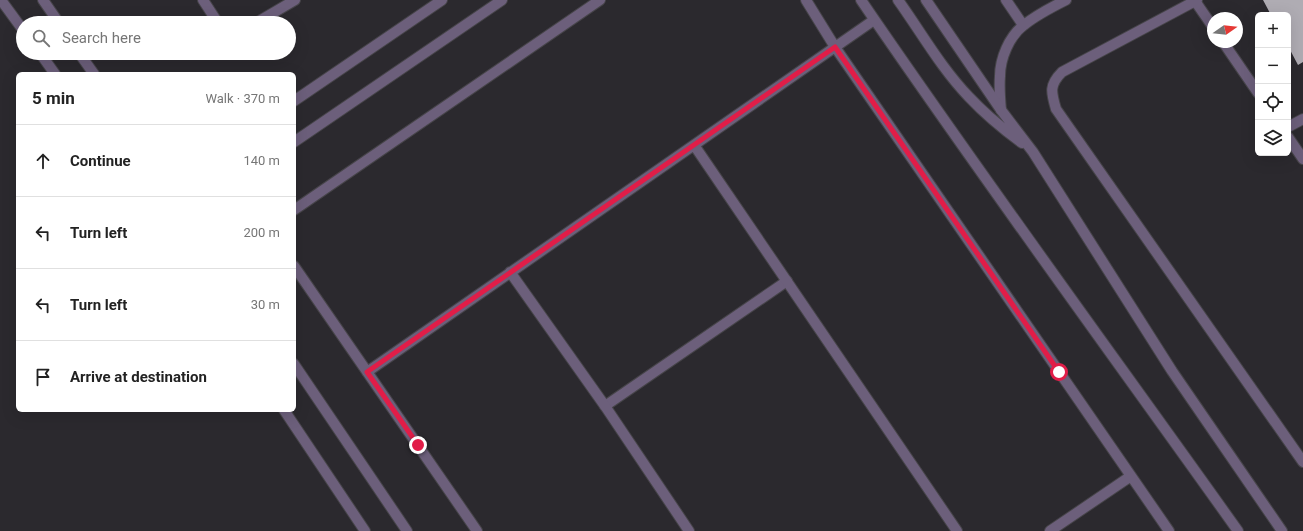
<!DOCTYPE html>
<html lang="en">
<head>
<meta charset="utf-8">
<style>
	:root { --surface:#fff; --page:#f6f6f6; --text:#222; --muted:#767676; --line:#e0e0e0 }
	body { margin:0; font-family:Roboto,sans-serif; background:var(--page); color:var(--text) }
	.controls { position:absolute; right:12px; top:12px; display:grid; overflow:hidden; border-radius:6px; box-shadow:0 4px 16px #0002 }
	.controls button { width:36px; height:36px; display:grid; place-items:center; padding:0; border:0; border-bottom:1px solid var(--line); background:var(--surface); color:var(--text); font:20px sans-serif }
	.compass { position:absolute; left:1207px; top:12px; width:36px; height:36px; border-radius:50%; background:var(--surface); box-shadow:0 4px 16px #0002; rotate:76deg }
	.stop { position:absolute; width:12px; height:12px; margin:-9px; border:3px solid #e11d48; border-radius:50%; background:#fff }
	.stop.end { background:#e11d48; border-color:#fff; box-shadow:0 1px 4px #0008 }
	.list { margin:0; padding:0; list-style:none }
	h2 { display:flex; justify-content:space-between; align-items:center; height:52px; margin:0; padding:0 16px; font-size:17px }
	h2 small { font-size:13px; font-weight:400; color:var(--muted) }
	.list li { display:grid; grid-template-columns:26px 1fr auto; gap:12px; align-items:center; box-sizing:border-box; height:72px; padding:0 16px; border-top:1px solid var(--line) }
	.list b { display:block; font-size:15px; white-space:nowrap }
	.list em { font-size:13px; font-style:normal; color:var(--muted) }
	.icon { flex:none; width:22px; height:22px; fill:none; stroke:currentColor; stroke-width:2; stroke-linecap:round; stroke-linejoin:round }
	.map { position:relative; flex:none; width:1303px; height:531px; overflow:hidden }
	.search { position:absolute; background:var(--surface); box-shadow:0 4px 16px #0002; left:16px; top:16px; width:280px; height:44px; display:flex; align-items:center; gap:10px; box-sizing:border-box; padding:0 14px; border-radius:22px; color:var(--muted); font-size:15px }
	.panel { position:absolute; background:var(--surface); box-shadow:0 4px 16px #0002; left:16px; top:72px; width:280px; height:340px; border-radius:6px }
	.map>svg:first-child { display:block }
	.building { fill:#afacb3 }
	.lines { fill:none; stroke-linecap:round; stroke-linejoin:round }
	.service-casing { stroke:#464449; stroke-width:12 }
	.minor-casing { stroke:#464449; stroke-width:12 }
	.tertiary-casing { stroke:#464449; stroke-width:12 }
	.service { stroke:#6c5f7b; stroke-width:10 }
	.minor { stroke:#6c5f7b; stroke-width:10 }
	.tertiary { stroke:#6c5f7b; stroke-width:10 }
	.route { stroke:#e11d48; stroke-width:5 }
</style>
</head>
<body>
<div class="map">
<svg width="1303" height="531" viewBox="0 0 1303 531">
	<rect width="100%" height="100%" fill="#2b292e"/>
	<!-- building -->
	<path class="building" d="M1263,0H1303V62L1298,65L1288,46V15H1271Z"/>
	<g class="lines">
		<!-- service casing -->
		<g class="service-casing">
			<path id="service" d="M203,0L218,23
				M1006,0L1023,25
				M256,23L295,0
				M1001,110C1000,99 999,88 1000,76C1000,59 1009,36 1024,25C1034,17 1054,6 1066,0
				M605,406L787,281"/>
		</g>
		<!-- minor casing -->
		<g class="minor-casing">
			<path id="minor" d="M806,0L835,47L1169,531
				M1197,0L1062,72C1049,85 1051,92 1056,109L1303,462
				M1195,1L1213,27
				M1223,42L1258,93
				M1288,127L1303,119
				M1288,137L1303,159
				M694,145L957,531
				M294,210L600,0
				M294,266L477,531
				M510,272L605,406L689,531
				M367,372L874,20
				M1050,531L1131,476"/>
		</g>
		<!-- tertiary casing -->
		<g class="tertiary-casing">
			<path id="tertiary" d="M1,0L23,30
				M43,0L59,23
				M861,0C983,179 1112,354 1238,531
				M898,0C921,32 941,68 969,97C985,114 1003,129 1022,143
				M926,0L1001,110L1033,152L1172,371L1282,531
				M40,53L55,74
				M79,53L94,74
				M294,101L442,0
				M294,142L502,0
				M294,364L407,531
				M284,410L365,531"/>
		</g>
		<!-- service -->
		<use href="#service" class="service"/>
		<!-- minor -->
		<use href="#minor" class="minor"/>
		<!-- tertiary -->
		<use href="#tertiary" class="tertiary"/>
	</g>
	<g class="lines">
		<!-- route -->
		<path class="route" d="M418,445L367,372L835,47L1059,372"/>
	</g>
</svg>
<div class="controls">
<button>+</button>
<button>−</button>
<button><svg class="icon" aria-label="locate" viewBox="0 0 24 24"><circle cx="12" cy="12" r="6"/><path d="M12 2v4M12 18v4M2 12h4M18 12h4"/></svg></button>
<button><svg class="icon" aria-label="layers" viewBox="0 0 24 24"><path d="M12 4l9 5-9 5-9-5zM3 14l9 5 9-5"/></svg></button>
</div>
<svg class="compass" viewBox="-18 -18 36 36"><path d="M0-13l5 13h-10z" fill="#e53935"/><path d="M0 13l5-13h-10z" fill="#767676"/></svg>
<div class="stop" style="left:1059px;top:372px"></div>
<div class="stop end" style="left:418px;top:445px"></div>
<div class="search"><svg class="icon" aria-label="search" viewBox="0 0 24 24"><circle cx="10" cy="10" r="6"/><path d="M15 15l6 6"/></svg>Search here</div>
<section class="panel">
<h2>5 min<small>Walk · 370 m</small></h2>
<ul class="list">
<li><svg class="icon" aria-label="ahead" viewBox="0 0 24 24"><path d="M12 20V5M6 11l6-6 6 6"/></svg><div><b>Continue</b></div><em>140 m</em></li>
<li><svg class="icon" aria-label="left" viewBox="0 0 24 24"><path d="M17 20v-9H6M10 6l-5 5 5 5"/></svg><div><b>Turn left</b></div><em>200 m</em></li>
<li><svg class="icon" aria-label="left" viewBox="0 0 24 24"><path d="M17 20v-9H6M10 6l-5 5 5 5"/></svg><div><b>Turn left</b></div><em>30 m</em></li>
<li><svg class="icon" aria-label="arrive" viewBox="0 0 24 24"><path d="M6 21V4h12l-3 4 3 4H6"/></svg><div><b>Arrive at destination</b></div></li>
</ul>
</section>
</div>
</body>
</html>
